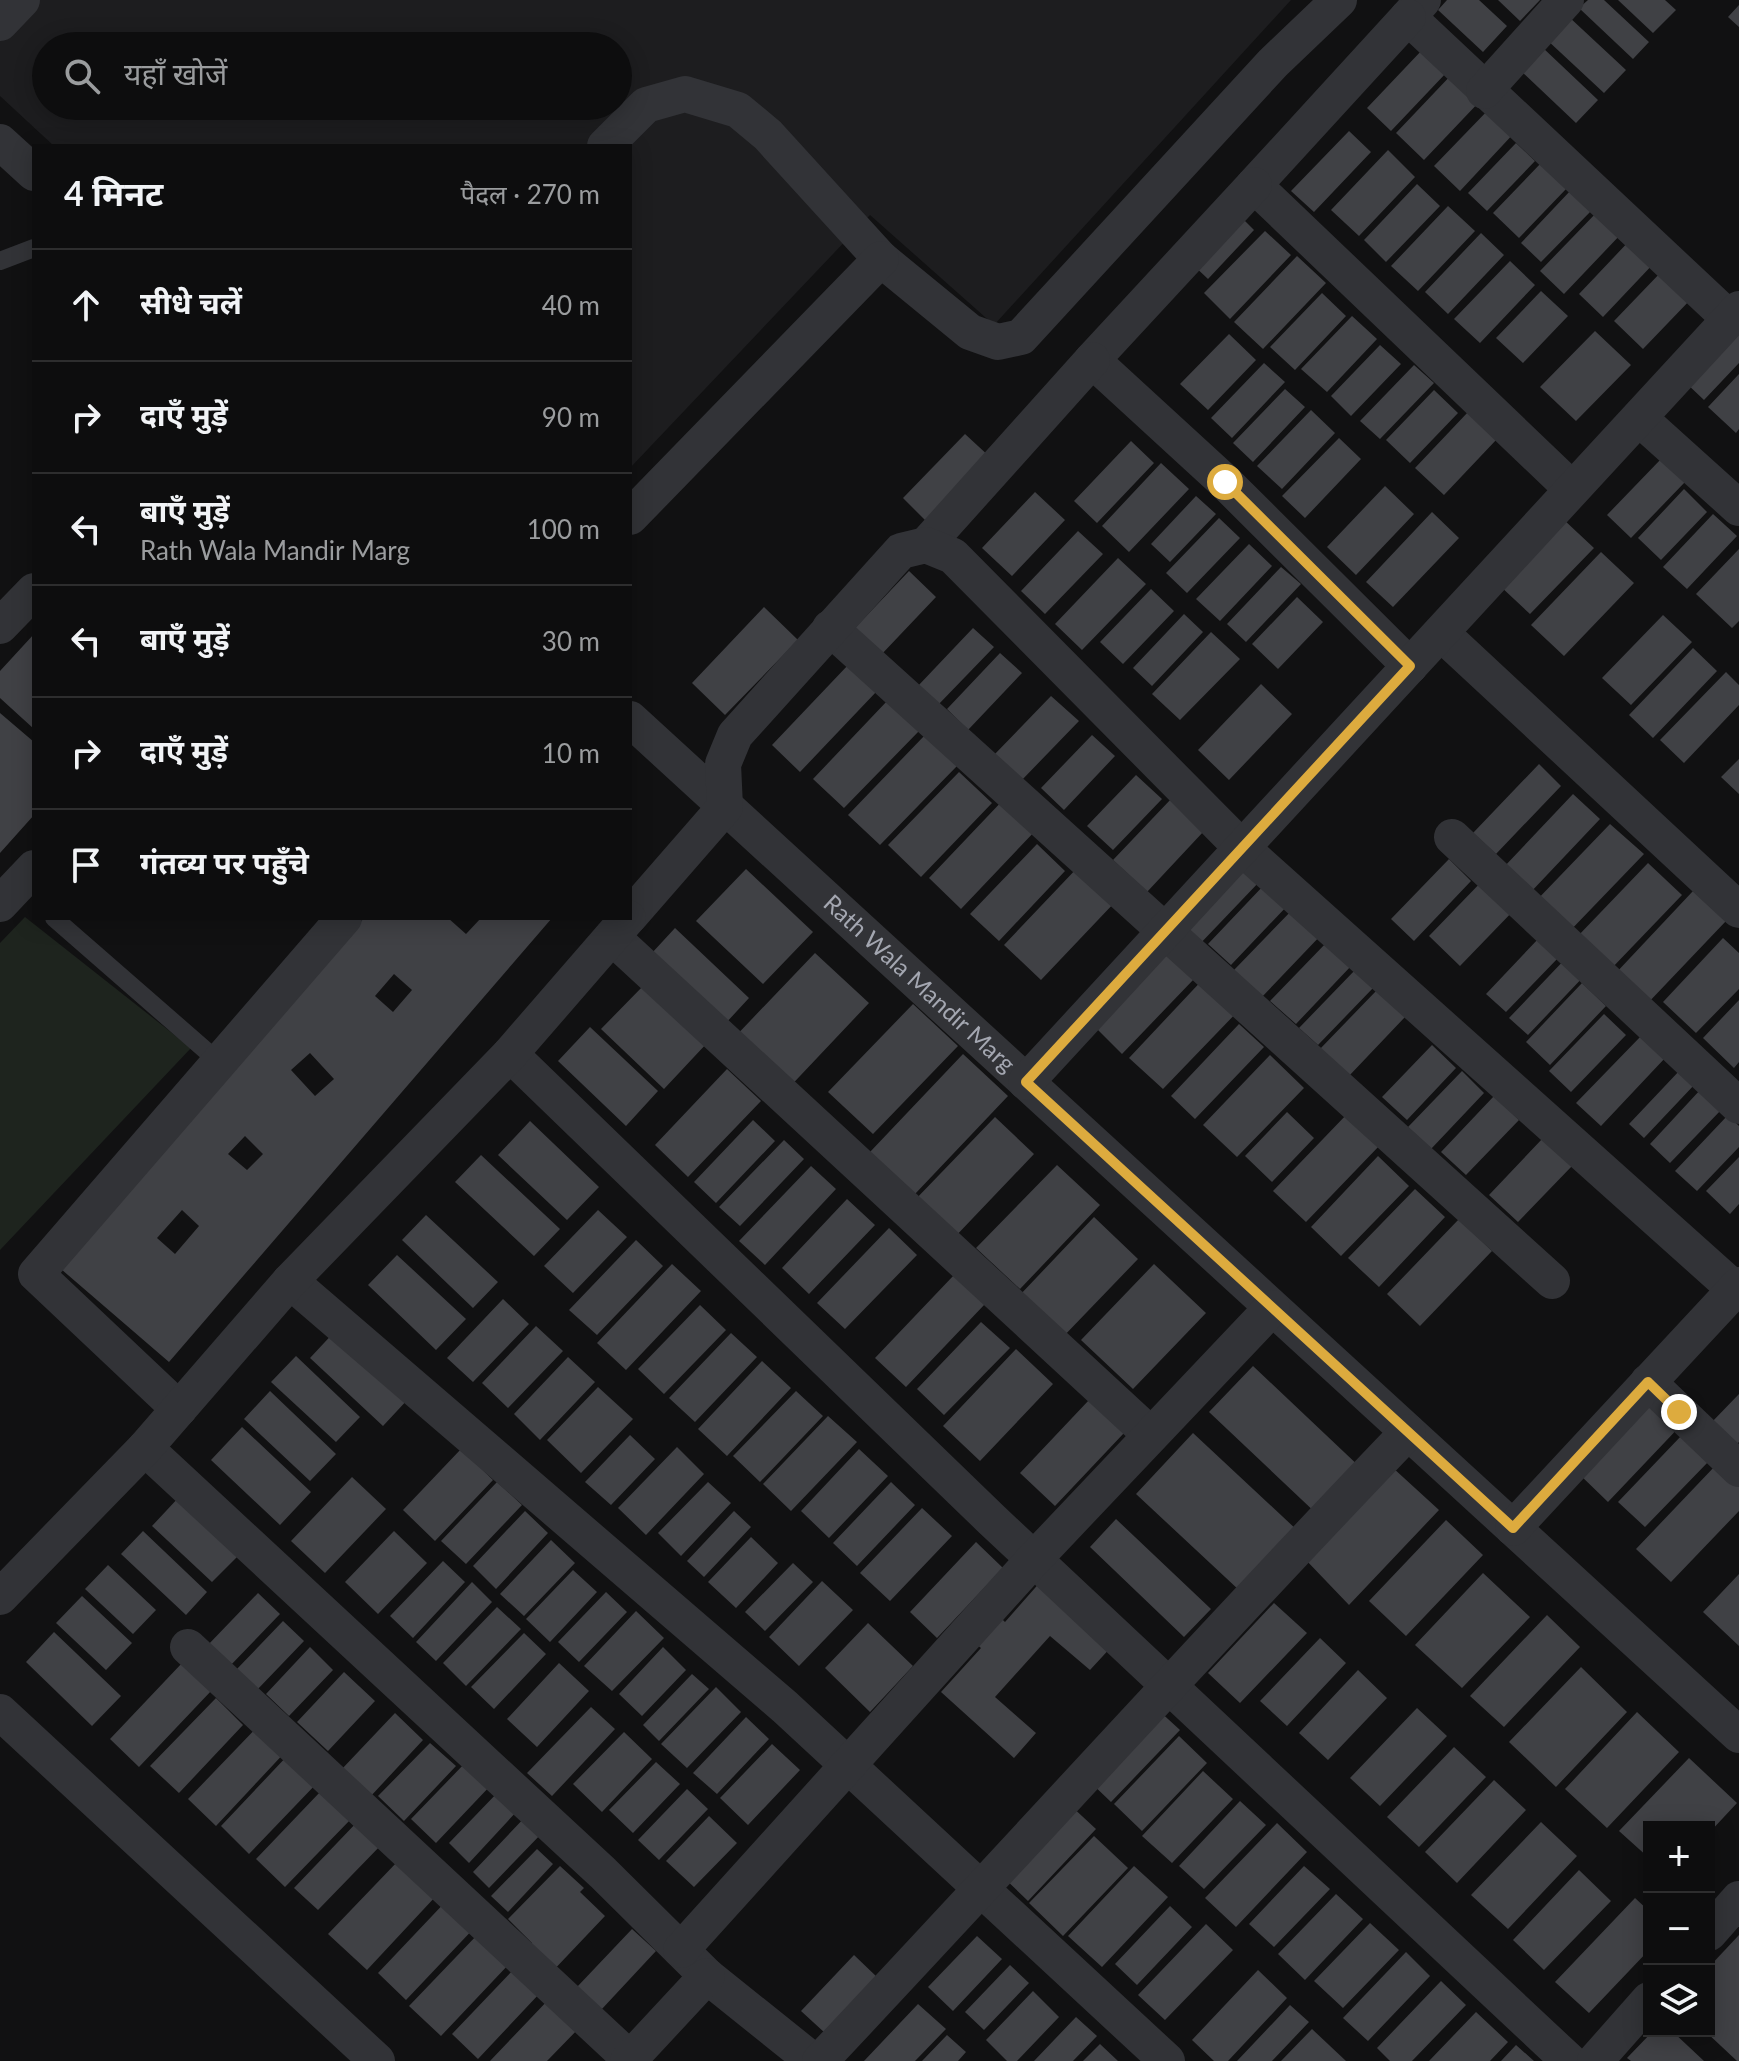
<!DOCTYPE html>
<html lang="hi">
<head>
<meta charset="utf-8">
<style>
	:root { --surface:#0d0d0e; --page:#1b1b1c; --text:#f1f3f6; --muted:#9a9c9e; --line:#2d2d2e }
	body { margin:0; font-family:Lato,"Noto Sans Devanagari",sans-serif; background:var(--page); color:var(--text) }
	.controls { position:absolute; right:24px; bottom:24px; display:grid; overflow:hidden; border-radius:0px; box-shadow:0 4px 20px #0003 }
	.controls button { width:72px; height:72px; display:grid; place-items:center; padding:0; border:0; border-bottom:2px solid var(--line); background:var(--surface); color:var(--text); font:40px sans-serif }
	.stop { position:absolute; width:24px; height:24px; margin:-18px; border:6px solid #ddab3e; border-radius:50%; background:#fff }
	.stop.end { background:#ddab3e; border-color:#fff; box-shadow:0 2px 8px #0008 }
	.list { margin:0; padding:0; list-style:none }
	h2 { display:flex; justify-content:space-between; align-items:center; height:104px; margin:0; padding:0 32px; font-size:34px }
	h2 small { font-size:26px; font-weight:400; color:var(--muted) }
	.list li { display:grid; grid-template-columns:52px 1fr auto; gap:24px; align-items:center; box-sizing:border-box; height:112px; padding:0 32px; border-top:2px solid var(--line) }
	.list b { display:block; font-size:30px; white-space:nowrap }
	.list p { margin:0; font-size:26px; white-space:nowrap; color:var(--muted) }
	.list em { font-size:26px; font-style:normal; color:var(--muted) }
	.icon { flex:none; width:44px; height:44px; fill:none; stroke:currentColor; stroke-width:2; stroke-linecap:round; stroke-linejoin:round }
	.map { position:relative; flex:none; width:1739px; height:2061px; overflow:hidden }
	.search { position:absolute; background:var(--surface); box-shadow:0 4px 20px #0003; left:32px; top:32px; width:600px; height:88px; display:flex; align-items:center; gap:20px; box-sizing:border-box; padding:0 28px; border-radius:44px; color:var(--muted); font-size:30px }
	.panel { position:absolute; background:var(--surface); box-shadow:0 4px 20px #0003; left:32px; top:144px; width:600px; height:776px; border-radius:0px }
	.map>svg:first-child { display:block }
	.built { fill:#1d1d1f; fill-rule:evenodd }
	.green { fill:#1e241e }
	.building { fill:#404145; fill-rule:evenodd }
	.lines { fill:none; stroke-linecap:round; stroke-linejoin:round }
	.lane { stroke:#323337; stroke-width:18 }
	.street { stroke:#323337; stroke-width:36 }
	.route { stroke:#ddab3e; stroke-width:10 }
	.labels { text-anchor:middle; stroke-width:6; stroke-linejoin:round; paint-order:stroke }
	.street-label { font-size:24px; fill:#a4a7b1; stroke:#0c0c0d }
</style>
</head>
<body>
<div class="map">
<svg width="1739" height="2061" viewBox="0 0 1739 2061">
	<rect width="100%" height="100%" fill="#111112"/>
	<!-- built -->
	<path class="built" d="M0,0H1291L994,325L870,215L630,468V146H54L0,96ZM46,46H618V106H46Z"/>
	<!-- green -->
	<path class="green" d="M25,917L191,1048L0,1250V943Z"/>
	<!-- building -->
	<path class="building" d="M1447,0H1479L1507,26L1483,52L1438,10Z
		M1498,0H1540L1520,21Z
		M1588,0H1604L1649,42L1633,59L1579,8Z
		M1618,0H1665L1676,10L1653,33Z
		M1739,5V27L1728,17Z
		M1568,16L1626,70L1604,93L1546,39Z
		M1542,47L1598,100L1576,123L1520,70Z
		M1423,49L1447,72L1391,131L1367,108Z
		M1454,72L1482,99L1424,160L1396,133Z
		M1491,107L1516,131L1460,191L1434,166Z
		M1349,131L1371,152L1314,212L1291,191Z
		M1516,143L1535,161L1487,211L1468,193Z
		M1388,150L1415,177L1359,236L1331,210Z
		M1541,163L1567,188L1519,238L1493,213Z
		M1417,184L1440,206L1386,262L1364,240Z
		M1571,190L1592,210L1541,262L1521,243Z
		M1448,206L1475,231L1418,291L1391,266Z
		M1599,210L1623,232L1564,294L1540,271Z
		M1238,214L1254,230L1208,279L1191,263Z
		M1265,231L1291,255L1230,319L1204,293Z
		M1481,233L1504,255L1448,314L1425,292Z
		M1632,238L1656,261L1603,317L1579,294Z
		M1297,256L1326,283L1263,349L1234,322Z
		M1510,261L1535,285L1480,343L1454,319Z
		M1663,270L1692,298L1643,349L1614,321Z
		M1541,291L1568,316L1523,363L1496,338Z
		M1322,293L1346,316L1295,370L1270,347Z
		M1352,316L1377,339L1327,392L1301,369Z
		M1595,331L1631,365L1576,421L1540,387Z
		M1739,333V363L1704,400L1685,382Z
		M1229,334L1256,360L1208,410L1180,384Z
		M1380,345L1401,364L1351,416L1331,396Z
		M1264,363L1285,382L1232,438L1211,418Z
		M1414,365L1434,383L1380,439L1360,421Z
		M1739,374V429L1736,433L1708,407Z
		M1285,389L1305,407L1253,462L1233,443Z
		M1434,390L1458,413L1410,463L1386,440Z
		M1311,410L1335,433L1282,489L1257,466Z
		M1468,412L1497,439L1444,495L1415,468Z
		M965,434L991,458L928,523L903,498Z
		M1339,438L1361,459L1305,518L1282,496Z
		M1131,441L1154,463L1097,523L1074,501Z
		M1661,459L1685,482L1631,538L1607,515Z
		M1161,463L1189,489L1129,552L1102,526Z
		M1385,486L1414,514L1356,575L1327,547Z
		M1684,489L1707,512L1661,560L1638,538Z
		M1035,492L1065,520L1012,576L982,548Z
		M1196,496L1216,514L1170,562L1151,544Z
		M1432,512L1459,538L1393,607L1366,582Z
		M1713,514L1737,536L1687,589L1663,567Z
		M1219,518L1240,538L1187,593L1166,573Z
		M1563,519L1594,548L1530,614L1499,585Z
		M1078,531L1103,554L1045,614L1021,591Z
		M1249,544L1272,566L1220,621L1196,599Z
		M1739,549V621L1732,628L1696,594Z
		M1601,552L1634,583L1564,656L1531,625Z
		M1118,558L1146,584L1082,650L1055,624Z
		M1281,567L1301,584L1246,642L1227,624Z
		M909,571L936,597L880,656L852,631Z
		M1151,589L1174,611L1123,664L1100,642Z
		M1297,597L1323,622L1278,669L1252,644Z
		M764,607L798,640L725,715L692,683Z
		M1184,614L1203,632L1152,686L1133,668Z
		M1663,615L1692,642L1631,705L1602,678Z
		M973,628L994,647L937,706L917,687Z
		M1211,632L1240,659L1180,720L1152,694Z
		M34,634V729L0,698V671Z
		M1693,648L1717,671L1653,738L1629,715Z
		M1000,653L1022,673L968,730L947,709Z
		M849,664L877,691L800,772L772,745Z
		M1726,672L1739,685V705L1684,763L1660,740Z
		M1261,684L1292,714L1229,780L1198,750Z
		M1051,696L1079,721L1020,782L993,756Z
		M888,700L919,731L844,808L813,779Z
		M0,713L34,742V815L0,853Z
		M925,735L957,766L880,845L848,815Z
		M1092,735L1115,756L1064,810L1041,788Z
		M1739,759V794L1721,777Z
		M1539,764L1561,786L1496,854L1473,833Z
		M959,772L992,803L921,877L888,845Z
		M1136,775L1162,799L1113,850L1087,826Z
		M1573,794L1600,819L1529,894L1503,868Z
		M1005,798L1037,829L961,909L929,878Z
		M1171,799L1204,831L1147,892L1113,860Z
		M1610,824L1644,854L1566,935L1533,904Z
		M1037,844L1065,871L999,941L970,914Z
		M1449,859L1471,881L1414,941L1391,919Z
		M1240,861L1261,880L1197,947L1176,927Z
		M1648,863L1682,895L1610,970L1576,938Z
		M1079,866L1116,901L1041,980L1004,945Z
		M746,869L813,932L763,984L696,921Z
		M1486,877L1517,907L1460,966L1429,936Z
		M1265,884L1288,905L1231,965L1208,944Z
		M1693,891L1726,921L1646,1005L1614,975Z
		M1295,907L1323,933L1261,998L1233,971Z
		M364,918H448L466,934L481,918H552L169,1362L61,1269ZM394,974L412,990L393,1012L375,996ZM310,1053L334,1079L315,1096L291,1070ZM245,1136L263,1154L247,1170L228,1154ZM182,1210L199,1226L175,1254L157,1238Z
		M675,928L749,998L725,1024L651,954Z
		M1539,938L1559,957L1506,1012L1486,994Z
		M1723,938L1739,953V989L1696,1033L1663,1002Z
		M1327,942L1352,965L1296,1024L1270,1001Z
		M1165,952L1194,979L1122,1054L1094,1026Z
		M815,953L869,1003L783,1094L729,1043Z
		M1568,956L1587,973L1528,1035L1509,1018Z
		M1356,969L1374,987L1318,1045L1299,1028Z
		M1207,975L1241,1008L1163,1089L1129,1058Z
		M1582,983L1606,1006L1550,1065L1526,1042Z
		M645,984L708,1042L664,1089L601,1029Z
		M1377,990L1405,1017L1348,1077L1319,1050Z
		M1739,1000V1062L1734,1068L1703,1038Z
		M913,1004L958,1046L873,1134L828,1092Z
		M1604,1014L1626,1035L1571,1092L1549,1071Z
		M1239,1024L1264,1047L1195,1119L1171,1096Z
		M590,1027L658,1091L626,1126L558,1061Z
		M1642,1035L1666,1057L1601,1126L1576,1103Z
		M1432,1045L1456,1068L1407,1120L1382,1097Z
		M963,1054L1008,1096L915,1194L870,1152Z
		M1270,1055L1304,1088L1237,1157L1203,1125Z
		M727,1069L761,1101L688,1177L655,1145Z
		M1681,1069L1696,1083L1644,1138L1629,1124Z
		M1462,1071L1484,1093L1431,1149L1408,1127Z
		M1701,1089L1722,1109L1670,1163L1650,1144Z
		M1494,1096L1519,1120L1466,1175L1441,1152Z
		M1287,1112L1314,1138L1272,1182L1245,1156Z
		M1348,1113L1381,1144L1306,1222L1273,1191Z
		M1728,1115L1739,1126V1147L1697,1191L1675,1171Z
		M995,1117L1034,1154L952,1240L912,1203Z
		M753,1120L775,1141L716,1203L694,1182Z
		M530,1121L599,1187L567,1220L498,1155Z
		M1543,1138L1572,1166L1518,1222L1489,1195Z
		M784,1140L804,1159L740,1226L719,1207Z
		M481,1155L560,1229L534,1256L455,1182Z
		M1378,1156L1409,1186L1341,1256L1311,1227Z
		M1739,1157V1204L1730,1214L1706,1191Z
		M1057,1165L1100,1205L1020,1289L976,1248Z
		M811,1166L836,1189L765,1265L739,1241Z
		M1415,1189L1445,1217L1379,1287L1348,1258Z
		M847,1199L875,1225L809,1294L782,1268Z
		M598,1210L627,1237L573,1293L544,1266Z
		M426,1215L498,1282L473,1308L402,1240Z
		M1094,1217L1138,1259L1061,1339L1018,1297Z
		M1459,1219L1492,1251L1420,1326L1387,1294Z
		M889,1228L917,1255L845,1329L817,1303Z
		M636,1240L663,1266L597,1335L569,1310Z
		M397,1255L466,1319L436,1350L368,1285Z
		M672,1264L701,1291L626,1370L597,1343Z
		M1154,1264L1206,1313L1133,1389L1081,1340Z
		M954,1275L985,1304L906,1387L875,1358Z
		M503,1299L529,1324L473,1382L447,1358Z
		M700,1305L726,1330L664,1394L638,1369Z
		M981,1322L1010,1348L944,1415L917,1389Z
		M536,1326L563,1351L508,1408L482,1383Z
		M338,1328L410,1397L383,1426L310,1358Z
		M731,1333L757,1357L695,1422L669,1398Z
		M1016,1349L1053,1384L980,1461L943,1426Z
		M296,1356L360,1417L336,1442L271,1382Z
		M568,1357L595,1382L540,1440L514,1414Z
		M762,1361L791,1388L727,1456L698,1429Z
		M1253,1366L1363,1470L1319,1516L1209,1412Z
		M598,1387L633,1419L581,1473L547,1440Z
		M270,1391L336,1454L310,1481L244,1419Z
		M796,1391L823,1416L760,1482L733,1456Z
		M1653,1393L1684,1422L1608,1502L1578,1473Z
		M1739,1394V1442L1734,1447L1710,1424Z
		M1089,1400L1124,1433L1055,1506L1020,1473Z
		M828,1416L857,1442L791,1511L763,1484Z
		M242,1427L311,1492L280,1525L211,1460Z
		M1193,1433L1298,1531L1240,1591L1136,1494Z
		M630,1435L655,1459L611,1505L585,1482Z
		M1682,1435L1709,1461L1645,1527L1618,1502Z
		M677,1447L704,1474L646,1535L618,1508Z
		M461,1449L493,1480L435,1541L403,1510Z
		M859,1449L888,1476L829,1538L801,1511Z
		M1716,1465L1739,1487V1511L1671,1582L1636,1549Z
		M1392,1467L1439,1510L1349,1605L1304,1558Z
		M352,1477L386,1509L325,1573L291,1541Z
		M497,1482L522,1505L466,1564L441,1541Z
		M708,1482L731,1503L681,1556L658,1533Z
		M891,1482L915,1505L857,1566L833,1543Z
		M180,1496L241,1553L212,1582L152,1526Z
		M922,1508L952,1536L890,1601L860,1573Z
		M525,1511L548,1533L496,1589L473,1566Z
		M734,1511L751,1527L704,1577L687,1561Z
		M1116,1519L1211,1609L1184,1637L1090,1547Z
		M1446,1520L1483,1555L1406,1636L1369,1601Z
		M143,1531L207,1592L186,1615L121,1554Z
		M394,1531L427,1563L378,1614L345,1582Z
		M751,1537L778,1563L736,1608L708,1582Z
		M551,1540L575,1563L524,1616L500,1594Z
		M976,1542L1003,1568L937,1638L910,1612Z
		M443,1561L465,1582L413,1638L390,1616Z
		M793,1563L813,1582L765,1631L745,1612Z
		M108,1565L156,1610L133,1634L85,1589Z
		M573,1570L597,1592L550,1642L526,1619Z
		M1483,1573L1530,1617L1462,1688L1415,1645Z
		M1739,1574V1646L1703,1612Z
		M1042,1580L1114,1644L1090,1670L1050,1636L995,1697L1036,1733L1014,1758L941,1692L981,1648L975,1643L999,1616L1005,1622Z
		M822,1581L853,1610L799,1666L769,1637Z
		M472,1582L492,1602L436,1661L416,1642Z
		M606,1592L627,1612L579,1662L558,1642Z
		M258,1593L280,1614L228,1668L206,1647Z
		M82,1596L132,1643L106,1670L56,1623Z
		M1274,1603L1307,1633L1240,1703L1208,1673Z
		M497,1607L521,1629L466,1686L443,1663Z
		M636,1611L664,1638L612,1691L584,1666Z
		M1547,1615L1580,1647L1504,1727L1470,1696Z
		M283,1621L304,1641L256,1691L235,1671Z
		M868,1623L913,1666L870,1712L825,1668Z
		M54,1632L121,1696L92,1726L26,1662Z
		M524,1633L546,1654L494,1709L471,1687Z
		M1320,1638L1346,1663L1287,1726L1260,1701Z
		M310,1647L333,1670L289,1716L266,1694Z
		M663,1647L686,1670L642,1716L619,1694Z
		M183,1662L212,1690L139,1767L110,1739Z
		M559,1663L589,1691L537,1747L507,1719Z
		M1581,1667L1627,1712L1556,1787L1509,1742Z
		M1358,1670L1387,1698L1328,1760L1299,1733Z
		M344,1672L375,1701L328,1751L297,1722Z
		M692,1674L709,1689L659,1741L643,1725Z
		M716,1687L741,1712L687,1768L661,1744Z
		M216,1698L243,1725L179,1793L150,1766Z
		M591,1707L615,1729L552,1796L527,1773Z
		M1156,1708L1180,1730L1111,1802L1087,1779Z
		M1417,1708L1447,1736L1380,1806L1350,1778Z
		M1637,1712L1679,1752L1607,1828L1565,1789Z
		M395,1713L423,1740L370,1797L341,1770Z
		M746,1717L769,1739L717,1794L693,1773Z
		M260,1724L288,1749L216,1826L188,1799Z
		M624,1732L652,1759L602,1812L573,1784Z
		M1179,1736L1207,1763L1142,1831L1114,1804Z
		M430,1743L456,1766L404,1821L378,1796Z
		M772,1744L800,1770L748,1825L720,1798Z
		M1454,1747L1486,1777L1419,1847L1387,1817Z
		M289,1754L318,1782L249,1854L221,1826Z
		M1689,1758L1737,1803L1709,1833V1827H1649V1858L1619,1831Z
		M467,1761L492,1784L436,1843L411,1819Z
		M656,1762L680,1784L633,1833L609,1810Z
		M1203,1771L1233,1799L1172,1863L1142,1836Z
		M1494,1780L1526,1810L1457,1883L1425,1852Z
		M687,1789L708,1809L659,1860L638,1840Z
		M321,1791L351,1819L285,1887L256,1859Z
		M499,1791L518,1810L469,1863L449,1843Z
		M1240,1801L1266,1825L1204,1889L1179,1866Z
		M1069,1804L1096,1829L1028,1901L1001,1875Z
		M527,1815L544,1831L489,1888L473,1872Z
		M709,1816L737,1843L694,1887L666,1861Z
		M359,1820L383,1843L318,1910L294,1888Z
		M1541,1822L1577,1856L1508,1929L1471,1895Z
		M1277,1823L1307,1852L1236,1927L1205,1898Z
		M1094,1836L1128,1868L1063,1936L1029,1903Z
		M537,1849L553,1864L508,1912L491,1896Z
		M398,1861L436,1896L367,1970L328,1934Z
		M560,1866L584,1888L580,1892L605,1916L549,1975L524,1952L532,1943L508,1919Z
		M1134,1866L1168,1897L1102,1967L1068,1936Z
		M1304,1866L1330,1889L1274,1947L1249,1924Z
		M1579,1870L1611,1901L1544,1970L1513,1940Z
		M1336,1894L1363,1919L1305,1980L1278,1954Z
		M450,1897L478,1924L406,2000L378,1973Z
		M1635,1898L1649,1911V1950L1589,2013L1555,1982Z
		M1170,1906L1192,1927L1137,1985L1115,1964Z
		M1370,1923L1399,1950L1343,2008L1314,1981Z
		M1206,1924L1233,1950L1165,2020L1138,1995Z
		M632,1929L656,1951L601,2010L577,1987Z
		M479,1933L510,1963L441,2036L409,2006Z
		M1739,1935V2061H1737L1705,2031H1709V1967Z
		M977,1936L1002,1959L953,2011L928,1987Z
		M1406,1952L1430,1976L1368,2041L1343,2018Z
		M854,1955L878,1978L825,2033L801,2011Z
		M1010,1965L1029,1983L984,2030L965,2012Z
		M515,1968L540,1993L478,2059L452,2034Z
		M1258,1970L1287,1998L1228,2061H1214L1192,2040Z
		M1441,1981L1466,2005L1412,2061H1390L1377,2048Z
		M1033,1991L1059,2017L1017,2061H1007L986,2040Z
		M550,1998L581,2026L547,2061H490Z
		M918,2004L946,2029L915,2061H864Z
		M1290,2005L1309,2022L1272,2061H1237Z
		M1476,2012L1508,2042L1490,2061H1429Z
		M1076,2017L1097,2036L1073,2061H1034Z
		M1312,2029L1346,2061H1281Z
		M1653,2031H1672L1704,2061H1631L1627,2058Z
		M947,2035L966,2052L958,2061H922Z
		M1100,2044L1118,2061H1083Z
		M1516,2045L1534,2061H1501Z"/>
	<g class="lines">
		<!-- lane -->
		<path class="lane" d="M0,261L34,248
			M54,918L219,1062"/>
		<!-- street -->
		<g class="street">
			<path d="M1423,0L1408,17L1730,319"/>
			<path d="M1408,17L1254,185L1572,489"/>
			<path d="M0,23L22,0"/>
			<path d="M1484,91L1566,0"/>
			<path d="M0,142L34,173"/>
			<path d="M605,146L646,105L685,94L738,110L768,135L881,259L970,332L998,342L1021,337L1273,63L1339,0"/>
			<path d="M1254,185L1092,360L1225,482L1410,666"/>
			<path d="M1639,418L1739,508"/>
			<path d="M630,517L881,259"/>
			<path d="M926,545L1092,360"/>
			<path d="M0,626L34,591"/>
			<path d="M830,628L1552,1281"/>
			<path d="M1441,633L1739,910"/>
			<path id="s1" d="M630,719L1739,1735"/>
			<path d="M1452,837L1739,1106"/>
			<path d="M0,904L34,868"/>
			<path d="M630,916L725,807L723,764L735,735L901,551L926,545L953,556L1242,848L1739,1293"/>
			<path d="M612,937L1151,1435"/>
			<path d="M510,1054L991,1519L1569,2061"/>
			<path d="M1026,1082L1739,309"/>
			<path d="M290,1281L785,1707L1167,2061"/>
			<path d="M1648,1382L1739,1469"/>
			<path d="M179,1409L36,1274L344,918"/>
			<path d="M145,1448L603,1873L707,1976L813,2061"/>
			<path d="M1513,1528L1739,1285"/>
			<path d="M0,1597L145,1448L290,1281L510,1054L628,918"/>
			<path d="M188,1647L630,2059"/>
			<path d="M0,1712L377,2061"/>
			<path d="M1709,1933L1739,1899"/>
			<path d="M681,1950L1034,1559L1272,1308"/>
			<path d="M628,2061L707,1976"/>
			<path d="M820,2061C1017,1852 1209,1639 1408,1432"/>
			<path d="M1595,2061L1649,2000"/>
		</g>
	</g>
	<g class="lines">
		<!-- route -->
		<path class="route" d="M1225,482L1410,666L1026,1082L1513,1528L1648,1382L1679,1412"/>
	</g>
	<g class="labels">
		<!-- street labels -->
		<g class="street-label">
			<text dy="8" stroke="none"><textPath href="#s1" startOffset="392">Rath Wala Mandir Marg</textPath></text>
		</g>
	</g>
</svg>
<div class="controls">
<button>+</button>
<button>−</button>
<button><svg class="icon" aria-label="layers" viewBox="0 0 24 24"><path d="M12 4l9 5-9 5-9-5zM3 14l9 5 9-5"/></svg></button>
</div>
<div class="stop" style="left:1225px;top:482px"></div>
<div class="stop end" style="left:1679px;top:1412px"></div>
<div class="search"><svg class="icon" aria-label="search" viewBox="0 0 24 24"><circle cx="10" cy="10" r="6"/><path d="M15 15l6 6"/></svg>यहाँ खोजें</div>
<section class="panel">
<h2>4 मिनट<small>पैदल · 270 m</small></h2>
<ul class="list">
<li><svg class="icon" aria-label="ahead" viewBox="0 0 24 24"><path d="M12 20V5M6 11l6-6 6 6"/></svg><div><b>सीधे चलें</b></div><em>40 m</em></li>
<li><svg class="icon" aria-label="right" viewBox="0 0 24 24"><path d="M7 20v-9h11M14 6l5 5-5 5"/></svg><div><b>दाएँ मुड़ें</b></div><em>90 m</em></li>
<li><svg class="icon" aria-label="left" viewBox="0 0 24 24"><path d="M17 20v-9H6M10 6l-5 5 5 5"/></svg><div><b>बाएँ मुड़ें</b><p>Rath Wala Mandir Marg</p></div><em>100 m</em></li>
<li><svg class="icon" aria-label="left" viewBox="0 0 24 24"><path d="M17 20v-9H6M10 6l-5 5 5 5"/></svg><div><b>बाएँ मुड़ें</b></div><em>30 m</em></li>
<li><svg class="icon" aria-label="right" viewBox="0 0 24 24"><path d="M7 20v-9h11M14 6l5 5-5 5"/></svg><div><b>दाएँ मुड़ें</b></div><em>10 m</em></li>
<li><svg class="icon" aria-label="arrive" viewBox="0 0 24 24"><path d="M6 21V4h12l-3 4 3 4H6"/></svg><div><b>गंतव्य पर पहुँचे</b></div></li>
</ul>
</section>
</div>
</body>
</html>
